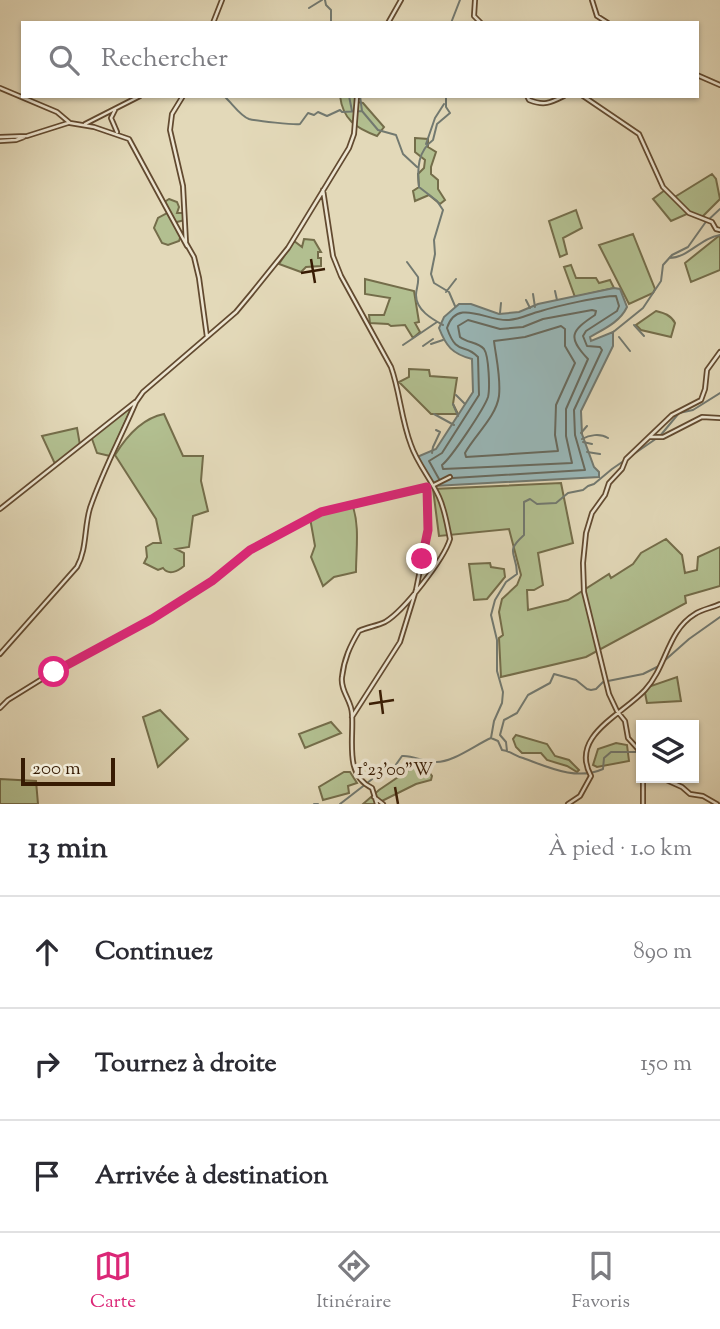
<!DOCTYPE html>
<html lang="fr">
<head>
<meta charset="utf-8">
<style>
	:root { --surface:#fff; --page:#f7f7f7; --text:#2b2b33; --muted:#7c7c81; --line:#e1e1e2; --accent:#db2777 }
	body { margin:0; font-family:"Sorts Mill Goudy",serif; background:var(--page); color:var(--text) }
	.controls { position:absolute; right:21px; bottom:21px; display:grid; overflow:hidden; border-radius:0px; box-shadow:0 2px 5px #0004 }
	.controls button { width:63px; height:63px; display:grid; place-items:center; padding:0; border:0; border-bottom:2px solid var(--line); background:var(--surface); color:var(--text); font:35px sans-serif }
	.scale { position:absolute; left:21px; bottom:18px; width:94px; box-sizing:border-box; padding-left:7px; border:4px solid #371b03; border-top:0; font-size:19px; line-height:24px; white-space:nowrap; color:#371b03; -webkit-text-stroke:5px #ede6d2; paint-order:stroke }
	.stop { position:absolute; width:21px; height:21px; margin:-16px; border:5px solid #db2777; border-radius:50%; background:#fff }
	.stop.end { background:#db2777; border-color:#fff; box-shadow:0 2px 7px #0008 }
	.list { margin:0; padding:0; list-style:none }
	h2 { display:flex; justify-content:space-between; align-items:center; height:91px; margin:0; padding:0 28px; font-size:30px }
	h2 small { font-size:23px; font-weight:400; color:var(--muted) }
	.list li { display:grid; grid-template-columns:46px 1fr auto; gap:21px; align-items:center; box-sizing:border-box; height:112px; padding:0 28px; border-top:2px solid var(--line) }
	.list b { display:block; font-size:26px; white-space:nowrap }
	.list em { font-size:23px; font-style:normal; color:var(--muted) }
	.icon { flex:none; width:38px; height:38px; fill:none; stroke:currentColor; stroke-width:2; stroke-linecap:round; stroke-linejoin:round }
	.map { position:relative; flex:none; width:720px; height:804px; overflow:hidden }
	.search { position:absolute; background:var(--surface); box-shadow:0 2px 5px #0004; left:21px; right:21px; top:21px; height:77px; display:flex; align-items:center; gap:18px; box-sizing:border-box; padding:0 24px; border-radius:0px; color:var(--muted); font-size:26px }
	.sheet { height:427px; background:var(--surface) }
	nav { display:flex; justify-content:space-around; align-items:center; box-sizing:border-box; height:98px; border-top:2px solid var(--line); background:var(--surface); font-size:19px; color:var(--muted) }
	nav a { display:grid; justify-items:center; gap:4px }
	nav .on { color:var(--accent) }
	.map>svg:first-child { display:block }
	.green { fill:#b2bf90; stroke:#746d4a; stroke-width:2 }
	.water { fill:#99b8b9; stroke:#727970; stroke-width:2 }
	.lines { fill:none; stroke-linecap:round; stroke-linejoin:round }
	.shore { stroke:#686a5e; stroke-width:2 }
	.stream { stroke:#727970; stroke-width:2 }
	.street-casing { stroke:#624a30; stroke-width:6 }
	.street { stroke:#ede6d2; stroke-width:2.5 }
	.route { stroke:#db2777; stroke-width:9 }
	.ticks { fill:none; stroke:#371b03; stroke-width:2.5 }
	.ticks-label { font-size:18px; text-anchor:middle; fill:#371b03; stroke:#ede6d2; stroke-width:7; stroke-linejoin:round; paint-order:stroke }
</style>
</head>
<body>
<div class="map">
<svg width="720" height="804" viewBox="0 0 720 804">
	<rect width="100%" height="100%" fill="#e3d9b9"/>
	<filter id="stains"><feTurbulence type="fractalNoise" baseFrequency=".00286" numOctaves="4"/><feColorMatrix values="0 0 0 0 .2 0 0 0 0 .09 0 0 0 0 .02 0 0 0 .5 -.17"/></filter>
	<radialGradient id="worn" r=".72"><stop offset=".6" stop-color="#630" stop-opacity="0"/><stop offset="1" stop-color="#630" stop-opacity=".3"/></radialGradient>
	<!-- green -->
	<path class="green" d="M340,96H357V102L363,103L384,127L377,136C356,128 343,120 340,96Z
		M415,138L428,139V147L436,152L431,167V174L438,180V189L445,200L440,204L429,195L415,201L413,191L419,187L418,174L424,168L425,160L415,152Z
		M712,174L716,179L720,199L702,217L689,213L671,221L653,199L665,190L673,198Z
		M169,199L177,202L179,207L177,213H185V220L173,223L181,235L179,241L168,245L162,243L154,228L158,218L167,213L163,203Z
		M576,210L582,228L563,238L567,254L560,257L549,221Z
		M633,234L655,289L653,293L629,304L599,245Z
		M720,235V270L691,282L685,263Z
		M304,239L314,240L321,252H318V258H321V266L306,267L301,272L279,264L294,241L302,247Z
		M571,265L576,278H596L599,283L610,280L614,288L575,297L564,267Z
		M365,279L414,291L419,322L415,323L420,332L413,338L405,325L391,326L388,324L370,323L369,315H384L390,298L365,294Z
		M656,311C664,313 671,315 675,323L671,337L641,330L636,325Z
		M409,369L429,370L430,376L457,378L453,404L458,414H431L399,382L409,377Z
		M128,407L131,409L110,456L97,453L91,436Z
		M164,414L183,456H203L201,481L208,511L193,516L189,547L176,549L184,553V566C178,571 169,576 163,568L158,570L144,563L147,557L146,547L153,543H161L156,519L115,455C126,437 143,418 164,414Z
		M77,428L80,445L55,464L42,436Z
		M561,483L573,543L538,553L543,585L534,590H527L528,610L568,600L609,574L611,578L633,564L641,553L666,539L682,555L685,573L697,570L698,557L720,547V586L685,596L686,603L586,657L501,677L499,638L503,635L499,612L502,599L517,585L521,575L509,529L439,536L433,489Z
		M352,504C360,525 356,550 356,572L334,577L323,586L311,557L315,546L310,518L321,512Z
		M490,563L491,567L504,569L505,577L487,599L474,600L469,564Z
		M677,677L681,701L647,703L645,693L648,687Z
		M160,710L188,739L158,767L143,717Z
		M331,722L341,733L305,748L299,734Z
		M516,735L547,744L555,756L569,760L579,770L577,772L567,766L547,760L541,753H522L516,747L513,739Z
		M616,743L627,745L629,761L597,767L593,765L598,749Z
		M423,764L432,776L431,780L416,784L376,804H363L379,790L416,765Z
		M344,772H350L357,783L348,786L349,793L323,800L319,787Z
		M0,779L36,781L38,804H0Z"/>
	<!-- water -->
	<path class="water" d="M614,288L620,289L627,307C620,322 604,329 590,337L591,341L613,332V346L581,411L582,434L594,467L599,472V477L434,486L417,457L436,449L473,392L472,359C452,354 446,346 439,328L444,317L459,304H471L499,314L519,312L538,304Z"/>
	<g class="lines">
		<!-- shore -->
		<path class="shore" d="M592,310L596,311L595,315C571,331 567,337 588,359L566,409V436L572,463L443,469L442,465C451,458 484,409 488,397C490,389 489,356 484,349C478,342 467,343 460,337L458,326L468,320L500,329L523,327L543,319Z
			M561,326L565,329V346L575,363L556,405L555,435L558,451L466,457L465,453C475,435 496,417 499,396C501,377 496,358 494,341L525,337Z
			M439,479L429,461L442,453L479,395L478,357C464,342 457,357 447,328C457,297 487,322 509,320C521,319 529,314 541,311C557,306 601,296 616,296L619,306L617,311L586,331L583,336L587,346L600,347L602,350L574,410L575,435L585,470L453,478"/>
		<!-- stream -->
		<path class="stream" d="M325,0L326,5L331,10V23
			M309,8L322,0
			M451,23L460,0
			M224,96C232,103 240,116 249,119C256,121 295,125 300,124L308,113L314,115L318,112L327,116L340,110L342,112L362,111L378,130L396,135L403,154L417,167
			M349,96L352,111
			M360,96L362,111
			M446,96V107L450,113L437,124L433,140C418,151 417,168 419,187L437,201L443,210L434,240L435,254L431,274L434,283L449,292L455,306
			M426,144L435,118L444,104
			M669,258C688,258 700,238 720,235
			M407,262L418,277C419,284 416,289 416,295C416,310 432,319 443,325
			M555,291L557,300
			M446,292L456,279
			M533,294L535,307
			M526,300L530,308
			M500,313L501,303
			M634,325L644,336
			M612,333L643,308L661,281L663,265L672,255L688,247L705,223L720,209
			M619,337L630,351
			M431,344L443,340
			M403,345L437,322
			M423,346L433,339
			M456,395L465,404
			M453,404L458,416
			M434,414L454,425
			M581,433L587,426
			M582,439C589,435 600,433 608,438
			M583,442L592,444
			M587,452L600,454
			M432,453L433,447L440,432L436,430
			M663,662L689,639L720,617
			M491,738L494,721L502,703L503,692L497,671V640L491,615L495,600L506,582L517,574C517,552 504,553 524,535V502L530,499L537,504L556,503L568,493L583,490L588,486L594,484L612,469L660,436L679,413L693,410L720,393
			M507,751L506,742L500,735L504,720L517,713L528,695L550,683L554,674L576,680L587,689L591,690L596,689L603,682L643,674L659,666
			M694,756H696
			M314,804H318
			M340,804L380,773L395,766L402,756C413,755 423,762 435,762C452,763 475,745 491,738L498,741L502,750C511,751 515,756 523,758C548,767 576,781 603,769L604,758L611,752H641"/>
		<!-- street casing -->
		<g class="street-casing">
			<path id="street" d="M475,0L474,16L481,23
				M592,0L597,16L608,23
				M213,23L222,0
				M388,23L401,0
				M697,75L720,85
				M0,88L57,112L70,123L94,127L129,139L187,246
				M183,96L172,114L170,130L183,186L186,243L194,257L199,278L207,337
				M527,96L529,100C544,106 550,103 564,96
				M583,96L639,134L663,187L689,213L712,222L716,229L720,230
				M115,110L111,118L117,132
				M85,124L140,96
				M0,137L27,136L68,123
				M0,141L16,140L24,137
				M323,190L333,256L341,276L391,367C400,392 401,419 411,445C417,463 431,479 439,497C445,510 447,525 450,539C444,559 404,611 385,622C377,626 367,627 359,631C350,646 344,659 342,677C340,691 352,701 352,714C354,740 344,775 372,788L377,804
				M650,437H663L702,417L720,418
				M434,485L450,477
				M0,509L135,402
				M0,654L77,567C87,549 84,528 90,508C102,472 121,437 136,402L143,392L236,312L251,294L288,248L349,148L354,134L357,96
				M0,708L8,700L50,674L152,619L195,592L219,575L240,557L263,542L321,512L427,487L428,530L416,590L400,642L352,717
				M641,758L638,749L628,738L625,721L617,711L609,694L584,592L583,563L586,533L592,513L605,495L609,483L622,469L626,459L672,415L701,400L705,389L707,370L720,352
				M641,761V769
				M643,778V804
				M662,778L682,787L690,794L703,796L717,804
				M374,797L383,804
				M568,804L580,796L591,776C569,736 622,715 645,690C667,666 667,631 695,614C702,609 712,608 720,604"/>
		</g>
		<!-- street -->
		<use href="#street" class="street"/>
	</g>
	<g class="lines">
		<!-- route -->
		<path class="route" d="M54,672L152,619L212,581L250,550L321,512L427,487L428,530L422,559"/>
	</g>
	<!-- ticks -->
	<path class="ticks" d="M311,259L315,283M301,273L325,269M380,690L383,714M369,704L394,700M395,787L398,804"/>
	<g class="ticks-label">
		<text x="395" y="775">1°23'00"W</text>
	</g>
	<rect width="100%" height="100%" filter="url(#stains)"/>
	<rect width="100%" height="100%" fill="url(#worn)"/>
</svg>
<div class="controls">
<button><svg class="icon" aria-label="layers" viewBox="0 0 24 24"><path d="M12 4l9 5-9 5-9-5zM3 14l9 5 9-5"/></svg></button>
</div>
<div class="scale">200 m</div>
<div class="stop" style="left:54px;top:672px"></div>
<div class="stop end" style="left:422px;top:559px"></div>
<div class="search"><svg class="icon" aria-label="search" viewBox="0 0 24 24"><circle cx="10" cy="10" r="6"/><path d="M15 15l6 6"/></svg>Rechercher</div>
</div>
<section class="sheet">
<h2>13 min<small>À pied · 1.0 km</small></h2>
<ul class="list">
<li><svg class="icon" aria-label="ahead" viewBox="0 0 24 24"><path d="M12 20V5M6 11l6-6 6 6"/></svg><div><b>Continuez</b></div><em>890 m</em></li>
<li><svg class="icon" aria-label="right" viewBox="0 0 24 24"><path d="M7 20v-9h11M14 6l5 5-5 5"/></svg><div><b>Tournez à droite</b></div><em>150 m</em></li>
<li><svg class="icon" aria-label="arrive" viewBox="0 0 24 24"><path d="M6 21V4h12l-3 4 3 4H6"/></svg><div><b>Arrivée à destination</b></div></li>
</ul>
</section>
<nav>
<a class="on"><svg class="icon" aria-label="map" viewBox="0 0 24 24"><path d="M3 6l6-2 6 2 6-2v14l-6 2-6-2-6 2zM9 4v14M15 6v14"/></svg>Carte</a>
<a><svg class="icon" aria-label="directions" viewBox="0 0 24 24"><path d="M12 3l9 9-9 9-9-9zM9 14v-3h6M13 9l2 2-2 2"/></svg>Itinéraire</a>
<a><svg class="icon" aria-label="saved" viewBox="0 0 24 24"><path d="M7 4h10v16l-5-4-5 4z"/></svg>Favoris</a>
</nav>
</body>
</html>
